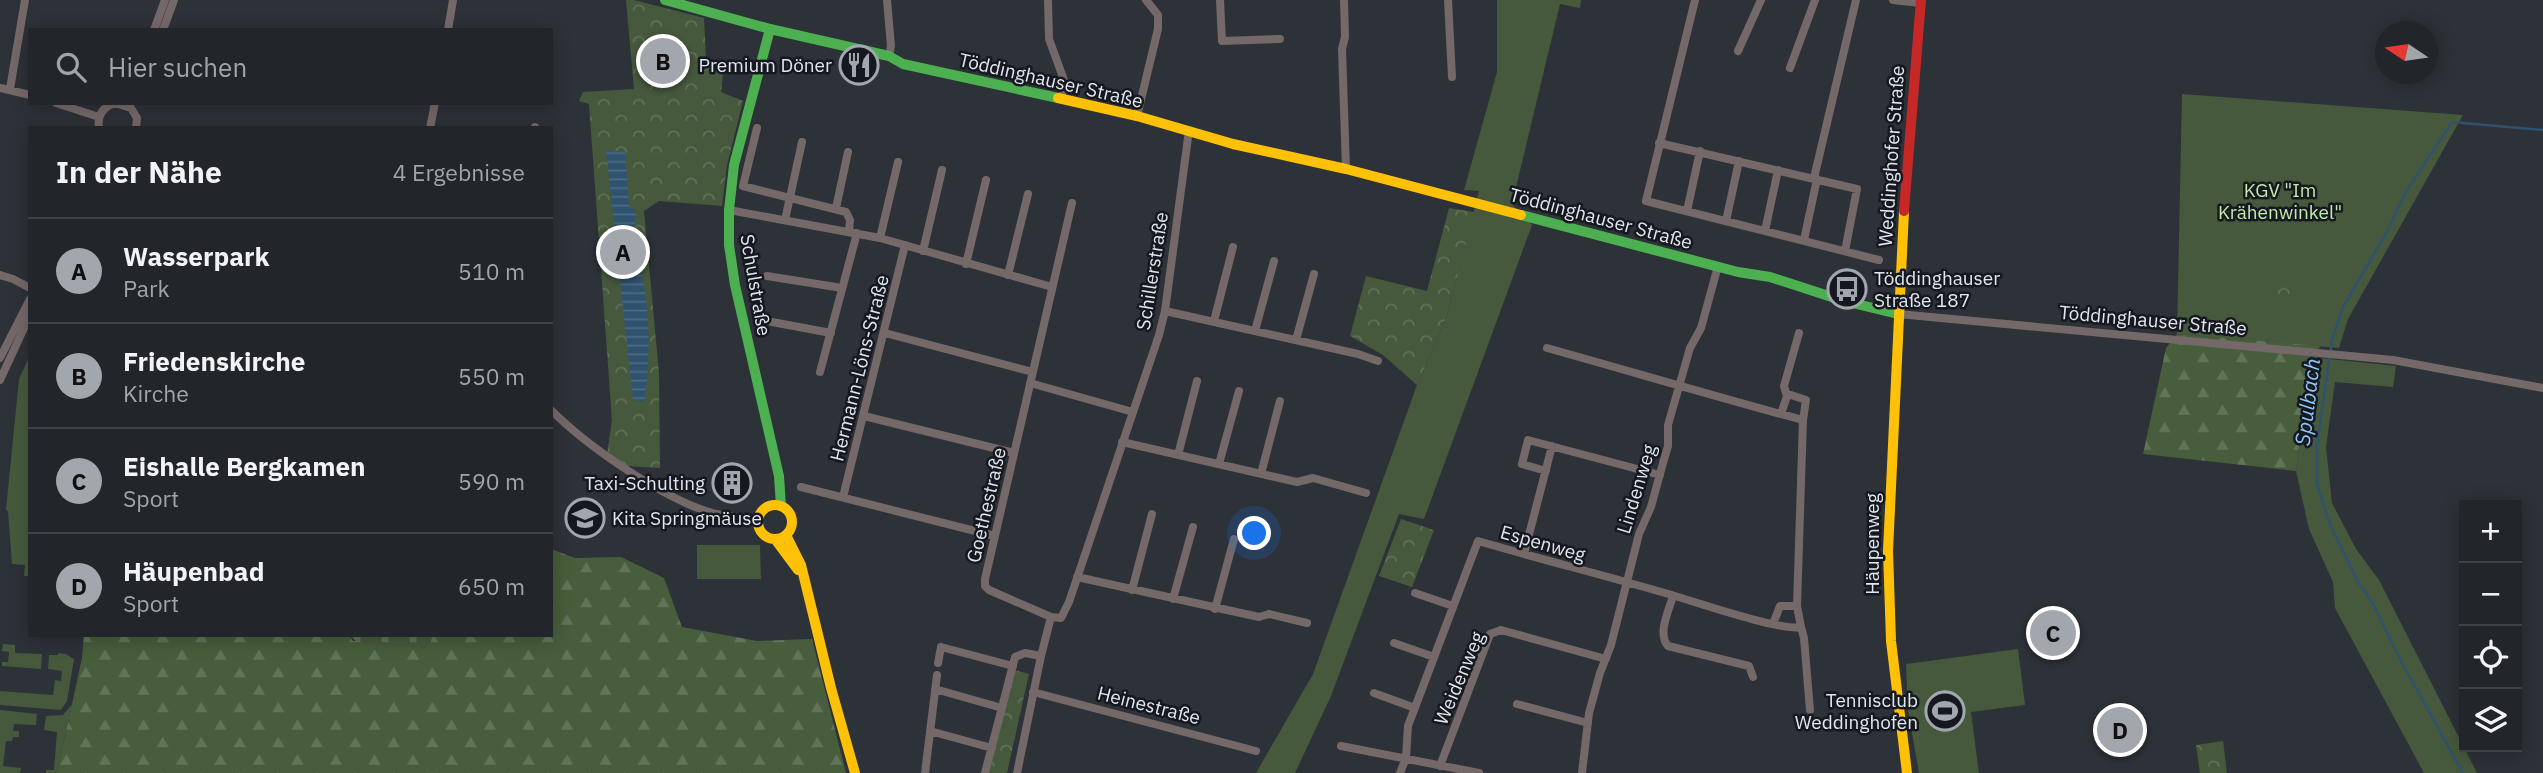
<!DOCTYPE html>
<html lang="de">
<head>
<meta charset="utf-8">
<style>
	:root { --surface:#22252a; --page:#2e3136; --text:#f1f3f6; --muted:#a2a5a8; --line:#3f4247; --accent:#a2a7ae }
	body { margin:0; font-family:"IBM Plex Sans",sans-serif; background:var(--page); color:var(--text) }
	.controls { position:absolute; right:21px; bottom:21px; display:grid; overflow:hidden; border-radius:0px; box-shadow:0 4px 18px #0003 }
	.controls button { width:63px; height:63px; display:grid; place-items:center; padding:0; border:0; border-bottom:2px solid var(--line); background:var(--surface); color:var(--text); font:35px sans-serif }
	.compass { position:absolute; left:2375px; top:21px; width:63px; height:63px; border-radius:50%; background:var(--surface); box-shadow:0 4px 18px #0003; rotate:283deg }
	.you { position:absolute; left:1255px; top:534px; width:24px; height:24px; margin:-18px; border:5px solid #fff; border-radius:50%; background:#1a73e8; box-shadow:0 0 0 10px #1a73e833 }
	.badge { display:grid; place-items:center; width:46px; height:46px; border-radius:50%; background:var(--accent); color:#111; font-size:23px; font-weight:700 }
	.pin { position:absolute; translate:-50% -50%; border:4px solid #fff; box-shadow:0 2px 7px #0006 }
	.list { margin:0; padding:0; list-style:none }
	h2 { display:flex; justify-content:space-between; align-items:center; height:91px; margin:0; padding:0 28px; font-size:30px }
	h2 small { font-size:23px; font-weight:400; color:var(--muted) }
	.list li { display:grid; grid-template-columns:46px 1fr auto; gap:21px; align-items:center; box-sizing:border-box; height:105px; padding:0 28px; border-top:2px solid var(--line) }
	.list b { display:block; font-size:26px; white-space:nowrap }
	.list p { margin:0; font-size:23px; white-space:nowrap; color:var(--muted) }
	.list em { font-size:23px; font-style:normal; color:var(--muted) }
	.icon { flex:none; width:38px; height:38px; fill:none; stroke:currentColor; stroke-width:2; stroke-linecap:round; stroke-linejoin:round }
	.map { position:relative; flex:none; width:2543px; height:773px; overflow:hidden }
	.search { position:absolute; background:var(--surface); box-shadow:0 4px 18px #0003; left:28px; top:28px; width:525px; height:77px; display:flex; align-items:center; gap:18px; box-sizing:border-box; padding:0 24px; border-radius:0px; color:var(--muted); font-size:26px }
	.panel { position:absolute; background:var(--surface); box-shadow:0 4px 18px #0003; left:28px; top:126px; width:525px; height:511px; border-radius:0px }
	.map>svg:first-child { display:block }
	.green { fill:#46593d }
	.forest { fill:url(#forest-firs) }
	.cemetery { fill:url(#cemetery-stones) }
	.park { fill:url(#park-crowns) }
	.water { fill:url(#water-rules) }
	.lines { fill:none; stroke-linecap:round; stroke-linejoin:round }
	.stream { stroke:#2f526f; stroke-width:2.5 }
	.street { stroke:#756868; stroke-width:8 }
	.fast { stroke:#4caf50; stroke-width:10 }
	.slow { stroke:#ffc107; stroke-width:10 }
	.jam { stroke:#c62828; stroke-width:10 }
	.labels { text-anchor:middle; stroke-width:5; stroke-linejoin:round; paint-order:stroke }
	.poi-label { font-size:19px; fill:#e1e6ee; stroke:#15181e; text-anchor:end }
	.street-label { font-size:19px; fill:#e1e6ee; stroke:#15181e }
	.park-label { font-size:19px; fill:#c0eaa8; stroke:#15181e }
	.water-label { font-size:21px; font-style:italic; fill:#8bc8fd; stroke:#15181e }
</style>
</head>
<body>
<div class="map">
<svg width="2543" height="773" viewBox="0 0 2543 773">
	<defs>
		<pattern id="forest-firs" width="22" height="20" patternUnits="userSpaceOnUse" patternTransform="scale(1.75)"><rect width="22" height="20" fill="#475d3b"/><path d="M5 1l3.5 6h-7zM16 11l3.5 6h-7z" fill="#617458"/></pattern>
		<pattern id="cemetery-stones" width="16" height="16" patternUnits="userSpaceOnUse" patternTransform="scale(1.75)"><rect width="16" height="16" fill="#46593d"/><path d="M2 7V4a2 2 0 0 1 4 0v3zM10 15v-3a2 2 0 0 1 4 0v3z" fill="#607159"/></pattern>
		<pattern id="park-crowns" width="20" height="18" patternUnits="userSpaceOnUse" patternTransform="scale(1.75)"><rect width="20" height="18" fill="#46593d"/><path d="M2 6a3 3 0 1 1 6 0M12 15a3 3 0 1 1 6 0" fill="none" stroke="#607159"/></pattern>
		<pattern id="water-rules" width="6" height="5" patternUnits="userSpaceOnUse" patternTransform="scale(1.75)"><rect width="6" height="5" fill="#2f526f"/><path d="M0 2.5h6" fill="none" stroke="#4d6b84"/></pattern>
	</defs>
	<rect width="100%" height="100%" fill="#2d3138"/>
	<!-- green -->
	<path class="green" d="M1497,0H1581L1580,8L1560,4L1512,204L1532,225L1424,519L1399,514L1331,696L1295,773H1256L1313,674L1417,385L1447,316L1479,191L1464,190L1497,72Z
		M2182,94L2463,115L2348,319L2339,348L2177,334Z
		M30,355V576H24L25,565L12,564L8,511L6,510L19,379Z
		M2310,357L2396,366L2393,387L2335,382L2326,447L2332,503L2356,549L2379,580L2477,773H2424L2335,608L2333,582L2309,529L2296,471Z
		M697,545H760L761,579H697Z
		M3,644L15,645V653L42,654L41,669L2,666V662H8L9,652L2,651Z
		M2018,649L2025,705L1971,712L1979,773H1919L1908,710L1906,664Z
		M58,653L66,654L74,659L67,701L61,710L0,705V691L53,695L55,680L61,681L62,671L48,669L49,655H58Z
		M72,704L57,773H46V770H54L57,732L44,730L46,716L63,715Z
		M0,710L37,714L36,725L14,724L13,731H19V737H13L12,741H6L3,766L21,768L20,773H0Z"/>
	<!-- forest -->
	<path class="forest" d="M2177,334L2321,346L2310,357L2296,471L2143,454L2166,348Z
		M551,549L575,558L621,557L664,578L682,627L757,641L812,639L846,773H57L82,658L84,635H349L353,641L429,648L432,635H551Z"/>
	<!-- cemetery -->
	<path class="cemetery" d="M349,635H432L430,648L358,643Z"/>
	<!-- park -->
	<path class="park" d="M626,0H634L704,18L706,59L723,74L721,92L743,101L727,165L722,206L659,201L644,211L659,373L660,468L627,466L607,454L612,420L589,104L579,101L583,92L634,89Z
		M1449,208L1474,212L1447,316L1417,385L1383,355L1350,336L1366,276L1427,291Z
		M2273,272L2294,276L2288,301L2268,296Z
		M1401,519L1434,530L1412,587L1379,576Z
		M1015,670L1029,674L1007,773H988Z
		M2223,741L2227,773H2200L2196,745Z"/>
	<!-- water -->
	<path class="water" d="M606,150L625,152L629,207L636,212C632,240 641,265 645,293C650,328 650,367 644,402L633,400Z"/>
	<g class="lines">
		<!-- stream -->
		<path class="stream" d="M2463,773L2402,663L2372,602L2358,582L2329,522L2317,484V445L2332,340L2343,307L2389,228L2405,193L2452,122L2543,130"/>
		<!-- street -->
		<path class="street" d="M887,0L891,46L889,56
			M1048,0L1049,39L1064,80L1062,98
			M1220,0L1222,41L1280,39
			M1344,0L1345,37L1342,49L1346,169
			M1448,0L1452,77
			M1695,0L1646,201L1879,260
			M1893,0L1920,3
			M154,30L165,0
			M163,30L174,0
			M448,30L453,0
			M1738,51L1761,0
			M1790,68L1815,0
			M0,88L30,95
			M10,89L25,0
			M56,103L99,117
			M1137,116L1158,29V15L1146,0
			M99,128C97,115 103,107 115,103L131,108L137,118L136,128
			M430,128L435,103
			M535,128V127
			M757,128L743,186L846,212L850,220L849,232
			M1659,143L1857,189L1845,251
			M1814,178L1856,0
			M836,208L848,152
			M729,210L880,238L1052,287
			M1687,211L1700,151
			M785,220L802,142
			M1726,221L1739,161
			M1765,231L1778,170
			M880,238L898,162
			M1804,240L1817,179
			M923,251L942,170
			M966,264L986,180
			M0,275L13,279L30,288
			M1008,275L1028,194
			M767,276L842,288
			M1165,311L1358,354L1378,361
			M1898,314L2393,360L2543,388
			M1214,321L1233,247
			M772,322L831,333
			M1255,331L1274,261
			M885,333L1033,372
			M1296,340L1314,274
			M1547,348C1633,372 1717,397 1803,420L1806,400L1791,395L1787,396L1781,414
			M0,358L30,299
			M820,372L857,233
			M0,380L30,315
			M1030,383L1133,412
			M1787,396L1784,386L1799,333
			M551,410C588,447 666,501 716,514C730,517 744,518 759,519
			M864,416L1014,453
			M1122,442L1297,482L1313,478L1366,493
			M1178,455L1197,381
			M1219,464L1239,391
			M1546,471L1522,464L1528,440L1660,475
			M1261,474L1280,401
			M801,487L995,536
			M843,497L905,245
			M1524,554L1552,446
			M1077,577L1259,617L1269,614L1307,623
			M1132,590L1152,514
			M1415,593L1453,606
			M1673,596C1669,610 1657,634 1668,646L1749,666L1753,677
			M1173,599L1193,527
			M1797,606L1803,420
			M1215,609L1234,539
			M1051,617L1061,618L1069,602L1159,335L1165,311L1189,130
			M1801,627L1804,638L1810,710
			M1394,643L1434,657
			M938,663L941,647L1013,666
			M935,689L1002,708
			M1033,692L1256,751
			M1374,693L1415,708
			M1517,704L1588,723
			M930,731L992,748
			M1341,746L1479,773
			M1440,766L1490,634L1501,630L1606,659
			M925,773L937,675
			M985,773L1015,657L1025,653L1041,656
			M1017,773L1041,656L1051,617L989,590L985,586V579L1072,203
			M1400,773L1406,758L1408,726L1478,541C1540,559 1603,575 1665,593C1690,600 1782,632 1801,627L1797,606H1780L1773,624
			M1582,773L1589,713L1600,673L1611,645L1639,534L1651,507L1663,463L1668,446V425L1690,348L1701,328L1718,266"/>
		<!-- fast -->
		<path class="fast" d="M665,0L770,29L889,56L903,64L1058,98
			M770,29L734,165L729,210V245L735,285L779,476L781,506
			M1521,215L1738,272L1770,277L1844,301L1898,314"/>
		<!-- slow -->
		<path class="slow" d="M1058,98L1137,116L1233,144L1346,169L1521,215
			M1904,211L1888,551L1891,641L1907,773
			M758 522a17 17 0 1 1 34 0a17 17 0 1 1-34 0Z
			M786,535L801,565L831,688L855,773
			M775,539L798,570"/>
		<!-- jam -->
		<path class="jam" d="M1904,211L1921,0"/>
	</g>
	<!-- icons -->
	<defs>
		<g id="restaurant-ring" transform="scale(2.0125)"><circle r="9.5" fill="#15181e" stroke="#a2a7ae" stroke-width="1.5"/><path d="M-5-6h1v4h1v-4h1v4h1v-4h1v5L-1.5 .5V6h-2V.5L-5-1ZM5-6V6H3V1.5H1.5Q1.5-4 5-6Z" fill="#a2a7ae"/></g>
		<g id="bus-ring" transform="scale(2.0125)"><circle r="9.5" fill="#15181e" stroke="#a2a7ae" stroke-width="1.5"/><path d="M-5-6H5V4H4V6H2V4H-2V6H-4V4H-5ZM-3.5-4V0h7V-4ZM-3.5 1.2v1.5H-2V1.2ZM2 1.2v1.5H3.5V1.2Z" fill="#a2a7ae"/></g>
		<g id="building-ring" transform="scale(2.0125)"><circle r="9.5" fill="#15181e" stroke="#a2a7ae" stroke-width="1.5"/><path d="M-4-6H4V6H1V3H-1V6H-4ZM-2.5-4.3h1.7v1.8h-1.7ZM.8-4.3h1.7v1.8H.8ZM-2.5-1h1.7V.8h-1.7ZM.8-1h1.7V.8H.8Z" fill="#a2a7ae"/></g>
		<g id="school-ring" transform="scale(2.0125)"><circle r="9.5" fill="#15181e" stroke="#a2a7ae" stroke-width="1.5"/><path d="M0-5L7-2L0 1L-7-2ZM-4 1L0 2.5L4 1V4Q0 6-4 4Z" fill="#a2a7ae"/></g>
		<g id="stadium-ring" transform="scale(2.0125)"><circle r="9.5" fill="#15181e" stroke="#a2a7ae" stroke-width="1.5"/><path d="M0-5a6.5 5 0 1 0 0 10a6.5 5 0 1 0 0-10ZM-3.5-1.8h7v3.6h-7Z" fill="#a2a7ae"/></g>
	</defs>
	<g fill-rule="evenodd">
		<use href="#restaurant-ring" x="859" y="65"/>
		<use href="#bus-ring" x="1847" y="289"/>
		<use href="#building-ring" x="732" y="483"/>
		<use href="#school-ring" x="585" y="518"/>
		<use href="#stadium-ring" x="1945" y="711"/>
	</g>
	<g class="labels">
		<!-- poi labels -->
		<g class="poi-label">
			<text x="832" y="72">Premium Döner</text>
			<text x="1874" y="285" text-anchor="start">Töddinghauser<tspan x="1874" dy="22">Straße 187</tspan></text>
			<text x="705" y="490">Taxi-Schulting</text>
			<text x="612" y="525" text-anchor="start">Kita Springmäuse</text>
			<text x="1918" y="707">Tennisclub<tspan x="1918" dy="22">Weddinghofen</tspan></text>
		</g>
		<!-- street labels -->
		<g class="street-label">
			<text transform="translate(1051 80) rotate(13)" y="7">Töddinghauser Straße</text>
			<text transform="translate(1891 156) rotate(-86)" y="7">Weddinghofer Straße</text>
			<text transform="translate(1601 218) rotate(15)" y="7">Töddinghauser Straße</text>
			<text transform="translate(1152 271) rotate(-81)" y="7">Schillerstraße</text>
			<text transform="translate(756 285) rotate(80)" y="7">Schulstraße</text>
			<text transform="translate(2153 320) rotate(5)" y="7">Töddinghauser Straße</text>
			<text transform="translate(859 368) rotate(-76)" y="7">Hermann-Löns-Straße</text>
			<text transform="translate(1636 489) rotate(-73)" y="7">Lindenweg</text>
			<text transform="translate(986 505) rotate(-77)" y="7">Goethestraße</text>
			<text transform="translate(1543 543) rotate(16)" y="7">Espenweg</text>
			<text transform="translate(1872 544) rotate(-90)" y="7">Häupenweg</text>
			<text transform="translate(1459 678) rotate(-67)" y="7">Weidenweg</text>
			<text transform="translate(1149 705) rotate(14)" y="7">Heinestraße</text>
		</g>
		<!-- park labels -->
		<g class="park-label">
			<text x="2280" y="197">KGV "Im<tspan x="2280" dy="22">Krähenwinkel"</tspan></text>
		</g>
		<!-- water labels -->
		<g class="water-label">
			<text transform="translate(2308 402) rotate(-83)" y="7">Spulbach</text>
		</g>
	</g>
</svg>
<div class="controls">
<button>+</button>
<button>−</button>
<button><svg class="icon" aria-label="locate" viewBox="0 0 24 24"><circle cx="12" cy="12" r="6"/><path d="M12 2v4M12 18v4M2 12h4M18 12h4"/></svg></button>
<button><svg class="icon" aria-label="layers" viewBox="0 0 24 24"><path d="M12 4l9 5-9 5-9-5zM3 14l9 5 9-5"/></svg></button>
</div>
<svg class="compass" viewBox="-18 -18 36 36"><path d="M0-13l5 13h-10z" fill="#e53935"/><path d="M0 13l5-13h-10z" fill="#a2a5a8"/></svg>
<div class="you"></div>
<div class="pin badge" style="left:623px;top:252px">A</div>
<div class="pin badge" style="left:663px;top:61px">B</div>
<div class="pin badge" style="left:2053px;top:633px">C</div>
<div class="pin badge" style="left:2120px;top:730px">D</div>
<div class="search"><svg class="icon" aria-label="search" viewBox="0 0 24 24"><circle cx="10" cy="10" r="6"/><path d="M15 15l6 6"/></svg>Hier suchen</div>
<section class="panel">
<h2>In der Nähe<small>4 Ergebnisse</small></h2>
<ul class="list">
<li><span class="badge">A</span><div><b>Wasserpark</b><p>Park</p></div><em>510 m</em></li>
<li><span class="badge">B</span><div><b>Friedenskirche</b><p>Kirche</p></div><em>550 m</em></li>
<li><span class="badge">C</span><div><b>Eishalle Bergkamen</b><p>Sport</p></div><em>590 m</em></li>
<li><span class="badge">D</span><div><b>Häupenbad</b><p>Sport</p></div><em>650 m</em></li>
</ul>
</section>
</div>
</body>
</html>
